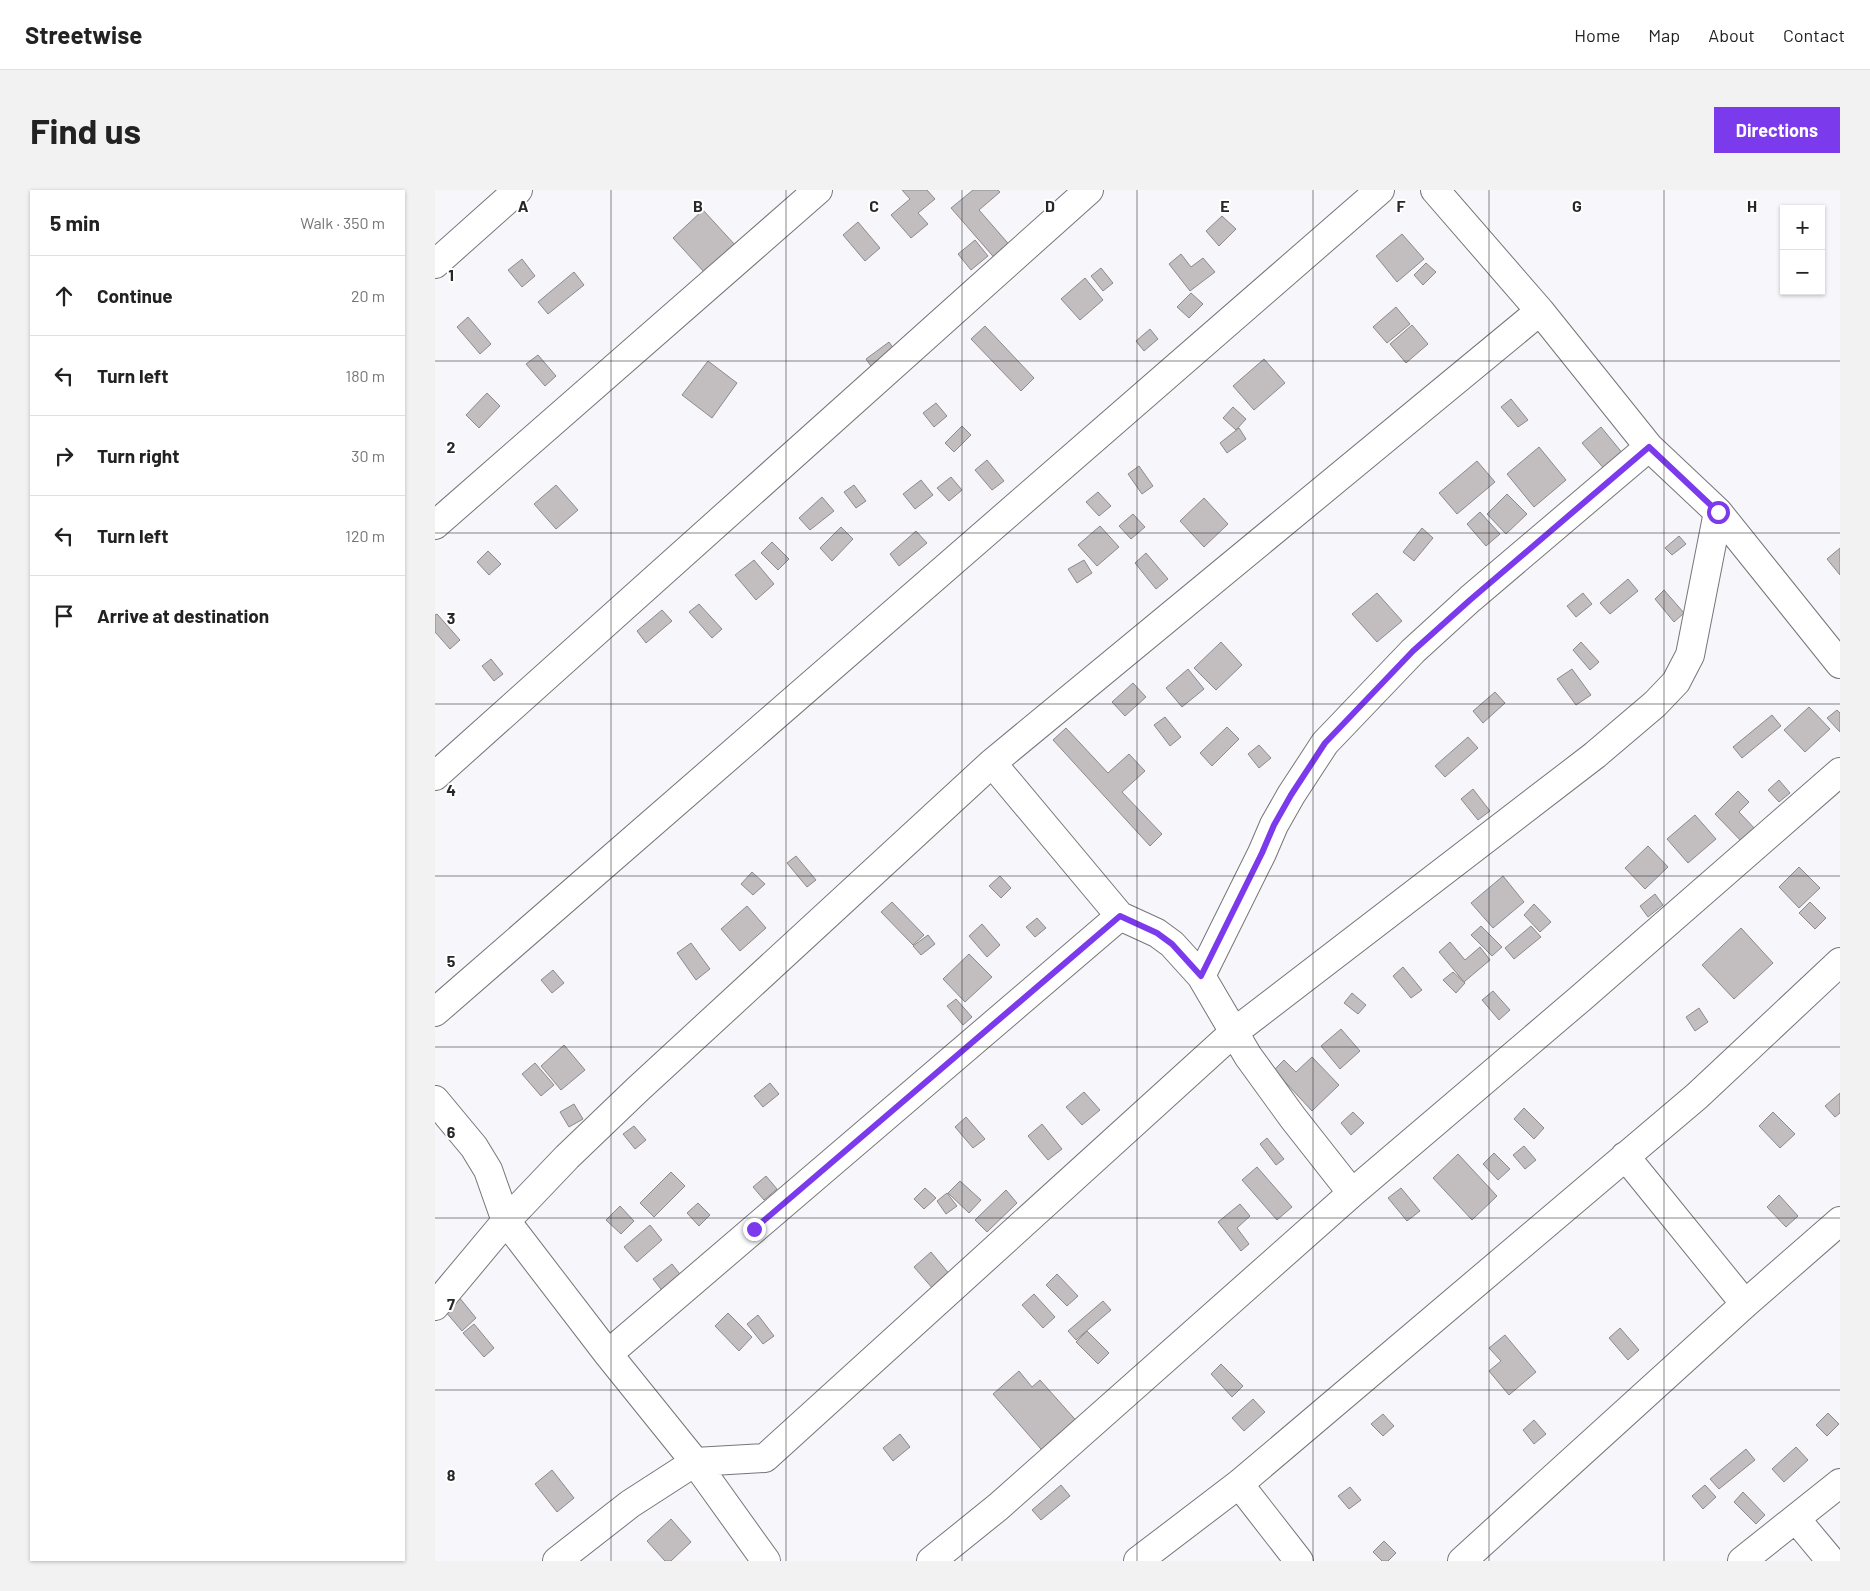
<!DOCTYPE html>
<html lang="en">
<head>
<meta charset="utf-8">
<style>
	:root { --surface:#fff; --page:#f2f2f2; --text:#222; --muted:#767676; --line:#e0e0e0; --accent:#7c3aed }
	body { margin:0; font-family:Barlow,sans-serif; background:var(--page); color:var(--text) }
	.controls { position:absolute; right:15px; top:15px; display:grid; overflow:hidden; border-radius:0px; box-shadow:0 1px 4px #0004 }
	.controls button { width:45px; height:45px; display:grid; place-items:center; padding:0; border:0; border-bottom:1px solid var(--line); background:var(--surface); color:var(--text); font:25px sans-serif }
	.stop { position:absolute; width:15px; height:15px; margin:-11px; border:4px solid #7c3aed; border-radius:50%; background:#fff }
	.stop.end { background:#7c3aed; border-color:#fff; box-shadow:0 1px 5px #0008 }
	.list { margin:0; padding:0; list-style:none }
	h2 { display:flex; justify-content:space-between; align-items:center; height:65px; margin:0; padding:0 20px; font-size:21px }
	h2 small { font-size:16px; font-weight:400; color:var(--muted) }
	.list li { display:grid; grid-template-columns:32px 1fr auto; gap:15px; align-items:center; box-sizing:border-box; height:80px; padding:0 20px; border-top:1px solid var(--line) }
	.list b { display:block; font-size:19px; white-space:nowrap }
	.list em { font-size:16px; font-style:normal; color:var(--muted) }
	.icon { flex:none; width:28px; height:28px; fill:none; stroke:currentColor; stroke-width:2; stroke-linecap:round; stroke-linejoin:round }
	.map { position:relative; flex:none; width:1405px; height:1371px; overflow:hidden; border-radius:0px }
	header { display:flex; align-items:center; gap:30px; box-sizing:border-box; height:70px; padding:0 25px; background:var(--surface); border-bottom:1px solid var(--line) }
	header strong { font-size:24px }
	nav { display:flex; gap:28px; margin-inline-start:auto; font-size:18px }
	.intro { display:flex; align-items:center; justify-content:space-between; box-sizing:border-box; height:120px; padding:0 30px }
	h1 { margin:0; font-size:35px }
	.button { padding:12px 22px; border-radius:0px; background:var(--accent); color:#fff; font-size:18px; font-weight:700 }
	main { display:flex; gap:30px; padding:0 30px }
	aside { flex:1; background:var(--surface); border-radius:0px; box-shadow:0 1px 4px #0004 }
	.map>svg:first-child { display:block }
	.building { fill:#c2bec0; stroke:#8e8a8c }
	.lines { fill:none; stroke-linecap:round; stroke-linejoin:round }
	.street-casing { stroke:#76767a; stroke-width:30 }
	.street { stroke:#fff; stroke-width:28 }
	.route { stroke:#7c3aed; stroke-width:6 }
	.grid { fill:none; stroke:#272729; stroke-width:1; stroke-opacity:0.55 }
	.grid-label { font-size:16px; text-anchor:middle; font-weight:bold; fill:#272729; stroke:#fff; stroke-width:4; stroke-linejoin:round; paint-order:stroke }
</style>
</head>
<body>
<header>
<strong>Streetwise</strong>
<nav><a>Home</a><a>Map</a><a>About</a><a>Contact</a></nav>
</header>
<div class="intro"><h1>Find us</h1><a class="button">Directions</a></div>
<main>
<aside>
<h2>5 min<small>Walk · 350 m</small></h2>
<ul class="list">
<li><svg class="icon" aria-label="ahead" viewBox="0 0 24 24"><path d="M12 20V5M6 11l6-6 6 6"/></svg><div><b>Continue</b></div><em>20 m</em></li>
<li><svg class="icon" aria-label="left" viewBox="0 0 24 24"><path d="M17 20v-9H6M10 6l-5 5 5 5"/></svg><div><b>Turn left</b></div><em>180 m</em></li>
<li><svg class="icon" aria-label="right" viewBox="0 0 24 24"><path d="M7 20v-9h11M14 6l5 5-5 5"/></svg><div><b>Turn right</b></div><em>30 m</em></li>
<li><svg class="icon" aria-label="left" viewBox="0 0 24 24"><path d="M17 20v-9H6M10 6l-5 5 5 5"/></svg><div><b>Turn left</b></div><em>120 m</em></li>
<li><svg class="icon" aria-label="arrive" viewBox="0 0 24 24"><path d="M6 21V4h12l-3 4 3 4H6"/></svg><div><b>Arrive at destination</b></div></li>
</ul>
</aside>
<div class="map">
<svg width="1405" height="1371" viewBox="0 0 1405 1371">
	<rect width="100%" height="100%" fill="#f7f7fb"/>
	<!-- building -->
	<path class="building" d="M467,0H492L500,9L483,23L493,34L476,48L456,25L475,9Z
		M538,0H563L565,2L544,20L578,59L563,72L516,18Z
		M268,20L301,56L270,83L238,48Z
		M787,26L801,39L784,56L771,41Z
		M423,32L445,58L430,71L408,45Z
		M967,44L989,69L962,92L941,66Z
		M540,50L553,66L536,80L523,64Z
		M746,64L756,77L768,68L780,82L755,101L734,74Z
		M87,69L100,86L87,97L73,80Z
		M991,73L1001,82L988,95L979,85Z
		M666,78L678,93L668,101L656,86Z
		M139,82L149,95L113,124L103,112Z
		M650,88L668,110L645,130L626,109Z
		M756,103L768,114L754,128L742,117Z
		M961,117L975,134L952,153L938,137Z
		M33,127L56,154L45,164L22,137Z
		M977,135L993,154L971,173L955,154Z
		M550,136L599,188L586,201L536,149Z
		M715,139L723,149L709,161L701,151Z
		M454,152L463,165L440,182L431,169Z
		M103,165L121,186L110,196L91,174Z
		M829,169L850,193L819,220L798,196Z
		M273,171L302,193L277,228L247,205Z
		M52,203L65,216L44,238L31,225Z
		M1076,209L1093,230L1083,237L1066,217Z
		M501,213L512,226L499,237L488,223Z
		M798,217L811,229L801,240L788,228Z
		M527,236L536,245L519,262L510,253Z
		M1166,237L1189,265L1171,281L1147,253Z
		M804,238L811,249L792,263L785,253Z
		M1104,257L1131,290L1099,317L1072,284Z
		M552,270L569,291L557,300L540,280Z
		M1042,271L1060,292L1022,324L1004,303Z
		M704,276L718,296L707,304L693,284Z
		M516,287L527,300L514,311L502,298Z
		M486,290L498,305L480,319L468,304Z
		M121,295L143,320L121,339L99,314Z
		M419,295L431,311L421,318L409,302Z
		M663,302L676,316L664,326L651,312Z
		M1072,304L1092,324L1071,344L1052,324Z
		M387,307L399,321L375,340L364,328Z
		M769,308L793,334L769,357L745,331Z
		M1045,322L1065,344L1051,356L1032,334Z
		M698,324L710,337L696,349L684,336Z
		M665,336L684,357L662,376L643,355Z
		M406,337L418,349L397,371L385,358Z
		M987,338L998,348L979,371L968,362Z
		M481,341L492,353L464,376L455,364Z
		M1244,346L1251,354L1237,365L1230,358Z
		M337,352L354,369L343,380L326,363Z
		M1405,358V385L1392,369Z
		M53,361L66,374L54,385L42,372Z
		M711,363L733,389L721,399L700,373Z
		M319,370L339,394L321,410L300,385Z
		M649,370L657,383L642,393L633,379Z
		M1193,389L1203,401L1175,424L1165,413Z
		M1229,400L1249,423L1239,432L1220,409Z
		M942,403L967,431L942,452L917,424Z
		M1148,403L1157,414L1141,427L1132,416Z
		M264,414L287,439L277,448L254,422Z
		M227,420L237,431L211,453L202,441Z
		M2,424L25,450L15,459L0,442V425Z
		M786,452L807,475L781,500L759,478Z
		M1146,452L1164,472L1155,480L1138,460Z
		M56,469L68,484L59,491L47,476Z
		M753,479L769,499L747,517L731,498Z
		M1137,479L1156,505L1141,515L1122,489Z
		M698,493L711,507L690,526L677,512Z
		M1060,502L1070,513L1048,533L1038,521Z
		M1374,517L1395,539L1370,562L1349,540Z
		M1402,520L1405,523V542L1392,528Z
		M1337,525L1346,536L1307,568L1298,557Z
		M730,527L746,547L735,556L719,535Z
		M792,537L804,549L777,576L765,563Z
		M631,538L673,583L694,564L710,581L687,602L727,644L715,656L618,550Z
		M1033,547L1043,558L1010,587L1000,576Z
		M824,555L836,568L824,578L813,564Z
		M1344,590L1355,603L1344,612L1333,600Z
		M1038,599L1055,621L1043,630L1026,609Z
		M1303,601L1314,612L1304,622L1323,642L1310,655L1280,624Z
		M1260,625L1281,649L1253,673L1232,649Z
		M1213,656L1233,677L1210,699L1190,678Z
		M361,666L381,690L372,697L352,673Z
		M1364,677L1385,698L1364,718L1344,697Z
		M317,682L330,694L318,705L306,694Z
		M565,686L576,698L566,708L554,696Z
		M1068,686L1089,712L1058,738L1036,713Z
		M1220,704L1228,715L1213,727L1205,716Z
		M457,712L489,745L478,755L446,722Z
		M1375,712L1391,728L1380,739L1364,723Z
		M1099,714L1116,732L1105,742L1089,725Z
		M312,716L331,738L305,761L286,739Z
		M602,728L611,738L600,747L591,737Z
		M547,734L565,755L552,767L534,746Z
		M1046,736L1067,757L1057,766L1036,745Z
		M1096,736L1106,747L1079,769L1070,758Z
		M1306,738L1338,773L1299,809L1267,775Z
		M493,745L500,754L486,765L478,756Z
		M1015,752L1030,770L1045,757L1055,770L1029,792L1004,762Z
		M256,753L275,779L261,790L242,763Z
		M534,764L557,787L530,812L508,789Z
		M968,777L987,800L976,808L958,786Z
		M118,780L129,793L117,803L106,790Z
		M1018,782L1030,793L1021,803L1008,790Z
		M1058,801L1075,820L1064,830L1047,810Z
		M917,803L931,815L923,824L909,813Z
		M521,809L537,827L528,835L512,816Z
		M1264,818L1273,832L1260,841L1251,827Z
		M906,839L925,861L905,879L886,856Z
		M129,855L150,880L126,900L106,876Z
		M877,867L904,895L877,921L839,880L849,870L861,882Z
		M100,873L119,895L106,906L87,884Z
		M335,893L344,904L328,917L319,906Z
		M649,902L665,920L647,935L631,917Z
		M1405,903V923L1400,927L1390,916Z
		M139,914L148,929L134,937L125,922Z
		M1089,918L1109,938L1099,949L1079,929Z
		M918,922L929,933L916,945L906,933Z
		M1338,922L1360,944L1345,958L1324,936Z
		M531,927L550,949L538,958L520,937Z
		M607,934L627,959L613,970L593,946Z
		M199,936L211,950L200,959L188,944Z
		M832,948L849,969L841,975L825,954Z
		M1089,956L1101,970L1090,979L1078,965Z
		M1059,963L1075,979L1063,990L1048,974Z
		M1023,964L1062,1006L1037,1030L998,988Z
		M822,977L857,1017L842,1030L807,990Z
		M236,982L250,996L219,1027L205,1013Z
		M331,986L342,999L329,1010L318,997Z
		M525,991L546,1010L534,1023L513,1003Z
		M490,998L501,1008L489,1019L479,1009Z
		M966,998L985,1021L972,1031L953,1008Z
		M571,1000L582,1013L552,1042L540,1030Z
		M512,1003L522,1016L511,1024L502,1011Z
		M1344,1005L1363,1026L1351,1037L1332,1017Z
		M263,1013L275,1025L264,1036L252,1023Z
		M805,1014L815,1026L802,1038L814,1054L806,1061L783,1032Z
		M185,1016L199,1031L186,1044L171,1030Z
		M215,1035L227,1050L202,1072L189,1057Z
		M496,1062L516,1086L499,1100L479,1077Z
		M237,1074L248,1088L229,1103L218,1089Z
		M622,1084L643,1106L632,1116L611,1095Z
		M19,1101L41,1128L27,1141L4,1114Z
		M599,1104L620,1127L608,1138L587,1115Z
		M668,1111L676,1120L641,1150L633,1141Z
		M293,1123L317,1147L304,1161L280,1136Z
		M323,1125L339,1146L328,1154L312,1134Z
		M39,1134L59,1158L49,1167L28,1143Z
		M1185,1138L1204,1160L1193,1170L1174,1148Z
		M652,1141L674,1163L663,1174L641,1152Z
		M1070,1145L1101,1182L1074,1205L1054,1181L1066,1171L1054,1158Z
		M786,1174L808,1196L797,1207L776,1184Z
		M584,1181L597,1197L605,1190L646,1236L612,1266L558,1204Z
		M818,1209L830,1222L809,1241L797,1228Z
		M1393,1223L1404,1234L1392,1246L1381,1235Z
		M948,1224L959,1236L948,1246L936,1234Z
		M1099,1230L1111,1244L1099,1254L1088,1240Z
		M465,1244L475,1257L458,1271L448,1258Z
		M1361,1257L1373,1270L1349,1292L1337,1279Z
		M1311,1259L1320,1270L1284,1299L1275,1289Z
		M117,1280L139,1308L122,1322L100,1294Z
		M626,1295L635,1306L606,1330L597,1320Z
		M1270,1295L1281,1307L1268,1319L1257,1306Z
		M915,1297L926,1310L914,1319L903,1306Z
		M1308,1302L1330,1325L1321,1334L1299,1312Z
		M236,1329L256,1352L236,1371H230L212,1351Z
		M949,1351L961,1363L953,1371H947L938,1362Z"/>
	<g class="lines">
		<!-- street casing -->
		<g class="street-casing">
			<path id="street" d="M1000,0L1105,121L1214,257L1283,322L1405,474
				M0,74L83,0
				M0,335L383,0
				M557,573L685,726L722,743L737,754L766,786L813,866L858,928L917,1003
				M0,586L654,0
				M766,786L827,663L839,635L856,605L890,553L978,461L1035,409L1214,257
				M0,822L945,0
				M0,910L39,957L53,980L71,1031L173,1164L260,1272L331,1371
				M1190,966L1310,1114
				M0,1116L71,1031L132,967L203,899L557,573L1105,121
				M173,1164L685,726
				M804,1294L864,1371
				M1361,1329L1396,1371
				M122,1371L195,1314L260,1272L330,1268L798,843L1160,565L1220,514L1241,492L1255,465L1283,322
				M496,1371L563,1317L917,1003L1146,808L1405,582
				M703,1371L804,1294L1262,906L1405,772
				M1027,1371L1310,1114L1405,1031
				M1307,1371L1405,1293"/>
		</g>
		<!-- street -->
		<use href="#street" class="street"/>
	</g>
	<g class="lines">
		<!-- route -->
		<path class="route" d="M319,1039L685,726L722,743L737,754L766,786L827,663L839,635L856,605L890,553L978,461L1035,410L1214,257L1283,322"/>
	</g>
	<!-- grid -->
	<path class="grid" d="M176,0V1371M351,0V1371M527,0V1371M702,0V1371M878,0V1371M1054,0V1371M1229,0V1371M0,171H1405M0,343H1405M0,514H1405M0,686H1405M0,857H1405M0,1028H1405M0,1200H1405"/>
	<g class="grid-label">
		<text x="88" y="22">A</text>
		<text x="263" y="22">B</text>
		<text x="439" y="22">C</text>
		<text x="615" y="22">D</text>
		<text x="790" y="22">E</text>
		<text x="966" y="22">F</text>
		<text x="1142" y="22">G</text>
		<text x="1317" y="22">H</text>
		<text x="16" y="91">1</text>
		<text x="16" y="263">2</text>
		<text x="16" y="434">3</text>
		<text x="16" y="606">4</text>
		<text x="16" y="777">5</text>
		<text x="16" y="948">6</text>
		<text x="16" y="1120">7</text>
		<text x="16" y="1291">8</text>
	</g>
</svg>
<div class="controls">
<button>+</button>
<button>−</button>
</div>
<div class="stop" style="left:1283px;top:322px"></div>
<div class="stop end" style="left:319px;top:1039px"></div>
</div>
</main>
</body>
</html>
